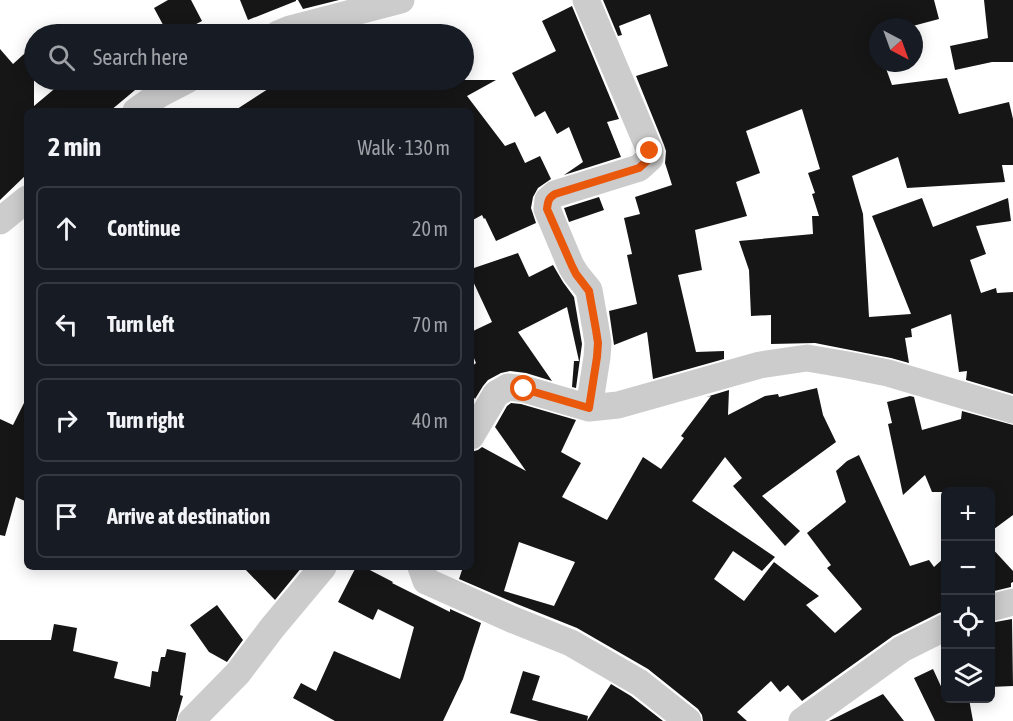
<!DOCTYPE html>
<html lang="en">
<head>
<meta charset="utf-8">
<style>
	:root { --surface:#171b24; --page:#20242c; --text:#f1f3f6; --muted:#9ea1a6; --line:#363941 }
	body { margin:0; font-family:"Asap Condensed",sans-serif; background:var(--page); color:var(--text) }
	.controls { position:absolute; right:18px; bottom:18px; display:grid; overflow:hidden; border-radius:9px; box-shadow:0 3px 15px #0003 }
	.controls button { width:54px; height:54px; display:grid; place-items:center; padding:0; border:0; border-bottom:2px solid var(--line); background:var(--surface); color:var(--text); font:30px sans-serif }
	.compass { position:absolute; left:869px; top:18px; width:54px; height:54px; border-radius:50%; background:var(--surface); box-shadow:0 3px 15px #0003; rotate:139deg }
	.stop { position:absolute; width:18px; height:18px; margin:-14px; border:4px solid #ea580c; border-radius:50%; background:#fff }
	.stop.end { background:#ea580c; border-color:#fff; box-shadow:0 2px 6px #0008 }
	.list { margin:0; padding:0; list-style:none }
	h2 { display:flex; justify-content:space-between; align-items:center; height:78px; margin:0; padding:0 24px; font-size:26px }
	h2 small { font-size:20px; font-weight:400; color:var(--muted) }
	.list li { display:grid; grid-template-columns:39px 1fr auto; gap:18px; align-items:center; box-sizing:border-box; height:84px; margin:0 12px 12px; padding:0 12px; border:2px solid var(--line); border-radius:9px }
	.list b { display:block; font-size:22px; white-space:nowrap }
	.list em { font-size:20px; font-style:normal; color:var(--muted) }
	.icon { flex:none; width:33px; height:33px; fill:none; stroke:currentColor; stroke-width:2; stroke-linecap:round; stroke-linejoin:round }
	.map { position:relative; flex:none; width:1013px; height:721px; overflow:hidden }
	.search { position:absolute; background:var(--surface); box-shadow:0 3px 15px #0003; left:24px; top:24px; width:450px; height:66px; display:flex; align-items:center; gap:15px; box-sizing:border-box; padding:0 21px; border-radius:33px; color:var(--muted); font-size:22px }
	.panel { position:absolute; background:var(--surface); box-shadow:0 3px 15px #0003; left:24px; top:108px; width:450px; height:462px; border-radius:9px }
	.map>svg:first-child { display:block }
	.building { fill:#161616; fill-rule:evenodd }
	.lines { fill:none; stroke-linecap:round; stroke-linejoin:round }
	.minor { stroke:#ccc; stroke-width:27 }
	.route { stroke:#ea580c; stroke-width:8 }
</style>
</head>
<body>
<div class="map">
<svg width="1013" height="721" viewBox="0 0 1013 721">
	<rect width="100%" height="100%" fill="#fff"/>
	<!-- building -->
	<path class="building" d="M168,0H191L202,21L177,34H168L154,8Z
		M240,0H296V1L248,20Z
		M298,0H339L303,9Z
		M603,0H934L939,19L909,27H878V63H884L892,85L947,78L959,114L1009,102L1013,119V165H1002L1005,182L907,188L898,157L852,176L863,214L869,317L911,314L872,216L922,198L933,227L1008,198L1011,221L976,226L986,254L970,260L981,293L996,288L997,293L1013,292V394L966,380L967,371L959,372L951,314L911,329L912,337L905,338L909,363L891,358L815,343L771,344V315L751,316L749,270L739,241L813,234L812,216H819L812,194L815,193L808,173L820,169L802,109L746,131L760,173L736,182L747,216L695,230L702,270L678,275L696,352L724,351V359L653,379L647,332L614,345L609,311L637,304L627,255L632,254L624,218L640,214L635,197L672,185L665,163L666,151L664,145L636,76L668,66L650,14L619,26L622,35L618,36Z
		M984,0H1013V62H992L955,70L950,46L988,38Z
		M572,6L619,119L607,122L621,157L564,175L583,162L569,127L557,134L545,111L535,117L512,73L556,51L542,21Z
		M34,45V106L65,80H147L110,111H27V174L0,200V49L13,64Z
		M282,80H496L467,96L505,146L515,142L525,163L540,156L551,179L538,188L533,197L531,208L536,223L496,241L485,218L484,219L482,215L471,221V111H234Z
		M599,197L604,210L569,222L564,208Z
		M518,253L529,277L553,265L563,282L574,297L582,344L576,388L572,387L574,361H579L567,307L518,332L552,381L526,373L510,371L501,373L488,380L483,386L475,399L471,393V367L476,363L471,351V332L492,322L471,277V269Z
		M817,388L823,415L836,442L762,496L800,531L785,546L733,486L742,478L725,457L692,501L775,557L762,571L733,551L714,579L744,601L774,562L819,596L806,605L835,633L862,609L827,568L831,565L807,533L846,502L836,471L847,461L859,455L910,566L929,560L934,567L945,557V611L939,613L893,636L802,701L788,685L780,692L771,681L737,712L747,721H703L702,715L698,709L648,669L577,628L517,604L459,579L463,567H471V452L478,450L482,447L526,471L495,427L507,406L511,403L521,404L576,420L561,452L581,463L562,497L607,520L643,457L661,469L684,438L681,436L711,396L706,397L729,390L728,415L765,396L778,394L779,397ZM519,542L575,562L554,606L504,591Z
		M910,396L914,397L922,430L961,419L962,411L1013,425V515L990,532V492H932L925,475L903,495L888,424L892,423L887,402Z
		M27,397V502L16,497L5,536L0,535V419L13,425Z
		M990,546L1013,571V582L1011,583V587L990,592Z
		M243,567H302L275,600Z
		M356,567H364L393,582L392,583L450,612V609L481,623L463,679L443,721H335L293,698L301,683L316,691L334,651L400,679L414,627L378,609L373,620L338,602Z
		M217,605L243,640L227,662L209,652L190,625Z
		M1012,619L1013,686L990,687V623Z
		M54,624L77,628L73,651L118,662L114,678L150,687L152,671L158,672L161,657H165L167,649L186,653L180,695L183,696L176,721H0V640H51Z
		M933,669L945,695V699H969L973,721H935L914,678Z
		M523,671L540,676L532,700L588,716L587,721L611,684L631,696L663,721H539L510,713Z
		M883,694L904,721H829Z"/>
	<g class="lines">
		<!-- minor -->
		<path class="minor" d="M586,0L650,151V158L639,168L555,194L548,200L547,209L571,266L576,274L589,290L596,330L598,343L597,357L589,408
			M278,34L290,29L401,0
			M136,111L160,94L187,80
			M0,221L27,199
			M471,436L496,394L508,387L524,389L589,408L618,405L760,365L807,358L848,365L888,373L1013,410
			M421,567L426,581L511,619L571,643L640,683L688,721
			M990,608L1013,602
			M191,721L238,673L272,628L323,567
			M802,721L902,649L946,627"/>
	</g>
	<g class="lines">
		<!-- route -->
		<path class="route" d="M524,389L589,408L597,357L598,343L596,330L589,291L576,274L572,266L547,209C548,202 548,198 555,194L639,168L650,158V151"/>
	</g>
</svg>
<div class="controls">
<button>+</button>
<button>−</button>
<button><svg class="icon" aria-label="locate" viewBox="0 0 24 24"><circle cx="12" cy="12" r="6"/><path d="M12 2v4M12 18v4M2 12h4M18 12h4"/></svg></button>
<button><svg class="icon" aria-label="layers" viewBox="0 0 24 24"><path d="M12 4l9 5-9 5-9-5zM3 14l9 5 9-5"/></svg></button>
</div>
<svg class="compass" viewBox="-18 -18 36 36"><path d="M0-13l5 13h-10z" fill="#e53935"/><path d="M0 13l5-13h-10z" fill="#9ea1a6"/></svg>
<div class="stop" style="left:524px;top:389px"></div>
<div class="stop end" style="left:650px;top:151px"></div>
<div class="search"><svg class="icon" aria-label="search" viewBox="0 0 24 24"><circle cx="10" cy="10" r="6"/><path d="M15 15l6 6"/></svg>Search here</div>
<section class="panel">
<h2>2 min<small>Walk · 130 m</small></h2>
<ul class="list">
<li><svg class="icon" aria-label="ahead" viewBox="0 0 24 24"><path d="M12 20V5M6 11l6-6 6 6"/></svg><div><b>Continue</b></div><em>20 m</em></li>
<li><svg class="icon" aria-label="left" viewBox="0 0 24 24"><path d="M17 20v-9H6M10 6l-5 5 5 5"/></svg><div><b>Turn left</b></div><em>70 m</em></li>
<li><svg class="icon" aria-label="right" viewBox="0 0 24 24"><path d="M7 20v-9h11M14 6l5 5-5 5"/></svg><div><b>Turn right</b></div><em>40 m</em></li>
<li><svg class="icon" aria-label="arrive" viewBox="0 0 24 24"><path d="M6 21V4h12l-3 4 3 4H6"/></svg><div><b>Arrive at destination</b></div></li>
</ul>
</section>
</div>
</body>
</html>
